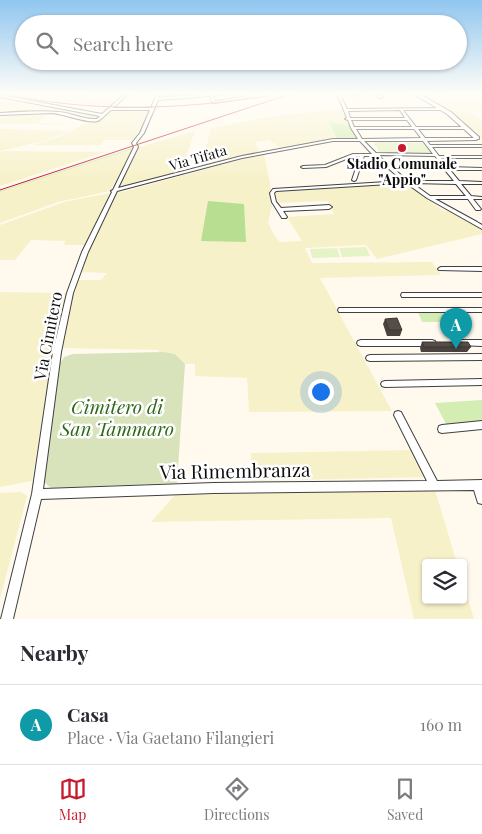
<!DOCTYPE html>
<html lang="en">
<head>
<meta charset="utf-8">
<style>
	:root { --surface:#fff; --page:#f2f2f3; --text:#2b2b33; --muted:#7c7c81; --line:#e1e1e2; --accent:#c81a2c }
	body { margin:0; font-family:"Playfair Display",serif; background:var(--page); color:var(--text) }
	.controls { position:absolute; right:15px; bottom:15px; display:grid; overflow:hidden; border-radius:5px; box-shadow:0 1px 4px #0004 }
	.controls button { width:45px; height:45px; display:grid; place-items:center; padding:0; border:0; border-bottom:1px solid var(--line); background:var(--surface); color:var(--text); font:25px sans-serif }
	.you { position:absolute; left:320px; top:391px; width:18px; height:18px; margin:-12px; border:4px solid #fff; border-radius:50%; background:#1a73e8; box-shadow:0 0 0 8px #1a73e833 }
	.badge { display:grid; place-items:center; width:32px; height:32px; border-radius:50%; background:var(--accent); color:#fff; font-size:16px; font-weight:700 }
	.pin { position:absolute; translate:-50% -41px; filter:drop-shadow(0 1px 2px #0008) }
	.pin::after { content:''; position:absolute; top:26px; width:18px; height:15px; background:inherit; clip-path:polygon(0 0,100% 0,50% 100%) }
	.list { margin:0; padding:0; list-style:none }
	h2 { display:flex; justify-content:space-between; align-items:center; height:65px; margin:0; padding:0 20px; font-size:21px }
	h2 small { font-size:16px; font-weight:400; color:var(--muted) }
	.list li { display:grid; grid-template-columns:32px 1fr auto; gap:15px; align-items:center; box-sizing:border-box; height:80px; padding:0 20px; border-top:1px solid var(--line) }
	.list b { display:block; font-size:19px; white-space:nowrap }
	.list p { margin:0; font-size:16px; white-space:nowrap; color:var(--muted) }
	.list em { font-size:16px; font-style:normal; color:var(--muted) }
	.icon { flex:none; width:28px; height:28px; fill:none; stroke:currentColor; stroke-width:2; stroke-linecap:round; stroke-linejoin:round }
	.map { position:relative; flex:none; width:482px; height:619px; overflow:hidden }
	.search { position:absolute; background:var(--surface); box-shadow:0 1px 4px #0004; left:15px; right:15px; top:15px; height:55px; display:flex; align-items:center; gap:12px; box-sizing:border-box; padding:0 18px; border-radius:28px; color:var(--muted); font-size:19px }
	.sheet { height:145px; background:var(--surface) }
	nav { display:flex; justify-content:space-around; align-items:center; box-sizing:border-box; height:70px; border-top:1px solid var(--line); background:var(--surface); font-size:14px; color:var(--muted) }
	nav a { display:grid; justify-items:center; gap:2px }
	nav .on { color:var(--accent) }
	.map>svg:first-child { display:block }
	.farmland { fill:#f7f1ca }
	.green { fill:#d4edb3 }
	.forest { fill:#b8df91 }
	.cemetery { fill:#d8e3bc }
	.pitch { fill:#e6f3c6 }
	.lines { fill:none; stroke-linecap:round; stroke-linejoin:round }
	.minor-casing { stroke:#404040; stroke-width:2 }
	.tertiary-casing { stroke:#404040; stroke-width:2 }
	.minor { fill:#fff; fill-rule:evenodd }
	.tertiary { fill:#fff; fill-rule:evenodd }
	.rail { stroke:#c81a2c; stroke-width:1 }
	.wall { fill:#4a423e }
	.building { fill:#564d48; stroke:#3c3632 }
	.poi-dot { fill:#c81a2c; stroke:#fff; stroke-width:2 }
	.labels { text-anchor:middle; stroke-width:5; stroke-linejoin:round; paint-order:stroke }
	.far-street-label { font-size:14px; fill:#0d0d0d; stroke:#fff }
	.far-poi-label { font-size:14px; font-weight:bold; fill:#0d0d0d; stroke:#fff }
	.street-label { font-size:16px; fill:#0d0d0d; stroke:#fff }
	.near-park-label { font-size:19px; font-style:italic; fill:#2e6918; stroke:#fff }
	.near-street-label { font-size:19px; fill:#0d0d0d; stroke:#fff }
</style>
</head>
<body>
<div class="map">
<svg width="482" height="619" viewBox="0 0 482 619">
	<rect width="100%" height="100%" fill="#fffaed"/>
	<!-- farmland -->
	<path class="farmland" d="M65,93L122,97L110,105H102L34,99L13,94Z
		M460,93H482V112H470L482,120V138L477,137L452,113L430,98L445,101L449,100L443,96Z
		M6,98L14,101L101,116L98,119L88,121L51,112L0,114V102Z
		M121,109L150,110L134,140H104L101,145H33L61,136L86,123L102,120L108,111L118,112Z
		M343,109L349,125L329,122L337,139L280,148L269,140L255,142L260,152L201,168L211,128L273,116Z
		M25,113H50L38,123L79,124H0V115Z
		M0,128L5,129L69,131L47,140L0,151Z
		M195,131L180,175L117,190L120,178L139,147Z
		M133,149L110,191L58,202L0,223V192Z
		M0,152L3,151L105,152L0,186Z
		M264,153L271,189L272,206L268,222L274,235L280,242L302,241L287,217L334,214L327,201L278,203L275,194L277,192L405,183L444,211L451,210L482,229V234L377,259L366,245L305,248L312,263L432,262L441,275L320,278L392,411L249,412L247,378L195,376V364H185L175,354L158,352L159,350L61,348L76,280H101L107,273L79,272L115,194Z
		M110,193L85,245H64L65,241L31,240L15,260H0V225L64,202Z
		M0,292L67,293L51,363L32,481L0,487Z
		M413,450L427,477L252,481L251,453Z
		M435,490L457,563H426V600H463V583L474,619H414L391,518L151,522L175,495Z
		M21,492L27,496L0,599V493Z"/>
	<!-- green -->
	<path class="green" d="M329,122L349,125L357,138L337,139Z
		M135,147L133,149L0,192V191Z
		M418,312H442L447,322H422Z
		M482,400V421L446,424L435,403Z"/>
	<!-- forest -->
	<path class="forest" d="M208,201L244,204L246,242L201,241Z"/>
	<!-- cemetery -->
	<path class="cemetery" d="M163,352L175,354L185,364L177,483L51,488L44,482L60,364L64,357L73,354Z"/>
	<!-- pitch -->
	<path class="pitch" d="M374,142L423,143L431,153L379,152Z
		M366,247L370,256L342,257L339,248Z
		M337,248L340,257L312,258L310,249Z"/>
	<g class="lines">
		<!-- minor casing -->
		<g class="minor-casing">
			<path id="minor" d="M126,93H129L113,108H151L157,93H160L158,98L209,93H234L213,96L215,101L244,97L242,93H245L248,98L214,103L212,102L210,96L158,100L144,133L136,143L138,147L118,188L242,156L333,139H358L351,128L348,120L345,119L347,118L341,103L336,93H339L347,109L444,108L443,110H403L416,127H465L467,128L465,129H418L425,138H476L478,139L476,140L427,141L430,145H482V147H432L439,156H482V158H441L448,167L482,168V170H450L459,181L482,182V184H461L471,196L482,197V199H473L481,209L480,210H476L468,199H435L477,222L482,225V229L427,198L406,183L276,191L274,193L276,202L281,208L329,205L332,207L329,209L283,211L287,217L286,218H282L272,202L270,193L273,189L403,181L374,156H364L356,180L354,181L352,180L360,156H354L326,167L303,168L301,167L303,166L325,165L353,154H372L360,141H333L242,158L117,191L88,252L73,293L61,352L43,489L214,483L427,481L394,415L395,412L398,411L401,412L437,481L482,480V504L478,503L474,490L214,493L41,499L13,619H1L32,494L53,352L67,293L82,252L112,192L111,191L113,190L134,147L132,143L140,133L150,110H111C107,113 102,119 98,121C89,124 64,114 52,113L0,115V113C19,112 39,110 59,112C72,113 83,120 97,119L100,116L0,97V95L102,114ZM348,111L400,110L405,118H350ZM351,120H407L412,127H354ZM356,129H414L421,138L362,139ZM364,141H423L433,154L376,153ZM380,155L435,156L443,167H391L379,156ZM394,169L445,170L454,181H408ZM412,183L456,184L466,196H430Z
				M352,93H355L356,95L353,96Z
				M375,93H378L383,97L380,98Z
				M441,267H482V271L439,270L438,269L439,268Z
				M402,293H482V297H402L401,295Z
				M339,308H482V312H339L338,310Z
				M361,340H432L435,341L436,343L435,345L432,346H361L358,345L357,343L358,341Z
				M460,340H482V346L457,345L456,343L457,341Z
				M482,354V360L370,361L367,360L366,358L367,356L370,355Z
				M482,379V385L385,387L382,386L381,384L382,382L385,381Z
				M482,421V429L442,433L439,432L438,429L439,426L442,425Z"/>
		</g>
		<!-- tertiary casing -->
		<g class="tertiary-casing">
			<path id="tertiary" d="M418,93L451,112L479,137V139H475L447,114L412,93Z"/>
		</g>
		<!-- minor -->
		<use href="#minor" class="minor"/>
		<!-- tertiary -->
		<use href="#tertiary" class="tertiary"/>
		<!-- rail -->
		<path class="rail" d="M1,93C90,113 177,110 267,96
			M0,190L293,93"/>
	</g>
	<!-- wall -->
	<path class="wall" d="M385,319L402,330L400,336H387L383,324Z
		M422,342L471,347L467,352H421L420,348Z"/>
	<!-- building -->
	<path class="building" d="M397,318L402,330H389L385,319Z
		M422,342H468L471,347H424Z"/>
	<!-- sky -->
	<linearGradient id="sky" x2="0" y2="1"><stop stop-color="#90c6f0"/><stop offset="0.52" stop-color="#fffdf7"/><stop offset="1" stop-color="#fffdf7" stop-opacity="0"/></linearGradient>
	<rect width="482" height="180" fill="url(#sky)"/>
	<!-- markers -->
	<circle class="poi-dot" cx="402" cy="148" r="5"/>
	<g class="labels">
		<!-- far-street labels -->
		<g class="far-street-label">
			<text transform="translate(198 158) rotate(-16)" y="5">Via Tifata</text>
		</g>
		<!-- far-poi labels -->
		<g class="far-poi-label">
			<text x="402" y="169">Stadio Comunale<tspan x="402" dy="16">"Appio"</tspan></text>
		</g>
		<!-- street labels -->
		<g class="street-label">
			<text transform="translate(48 336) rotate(-79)" y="6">Via Cimitero</text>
		</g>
		<!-- near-park labels -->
		<g class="near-park-label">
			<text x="117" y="414">Cimitero di<tspan x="117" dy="22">San Tammaro</tspan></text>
		</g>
		<!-- near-street labels -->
		<g class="near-street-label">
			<text transform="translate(235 471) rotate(-1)" y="7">Via Rimembranza</text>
		</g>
	</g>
</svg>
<div class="controls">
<button><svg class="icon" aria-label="layers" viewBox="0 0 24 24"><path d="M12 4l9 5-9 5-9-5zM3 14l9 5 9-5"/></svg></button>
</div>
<div class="you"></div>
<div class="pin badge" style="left:456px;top:349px;background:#0f9aa8">A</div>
<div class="search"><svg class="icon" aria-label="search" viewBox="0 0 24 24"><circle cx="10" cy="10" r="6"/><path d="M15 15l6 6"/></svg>Search here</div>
</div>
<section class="sheet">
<h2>Nearby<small></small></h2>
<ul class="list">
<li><span class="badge" style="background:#0f9aa8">A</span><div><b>Casa</b><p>Place · Via Gaetano Filangieri</p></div><em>160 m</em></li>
</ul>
</section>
<nav>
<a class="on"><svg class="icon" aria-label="map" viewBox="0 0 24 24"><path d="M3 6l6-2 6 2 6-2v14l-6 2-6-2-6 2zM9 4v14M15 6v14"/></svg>Map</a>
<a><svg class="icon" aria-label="directions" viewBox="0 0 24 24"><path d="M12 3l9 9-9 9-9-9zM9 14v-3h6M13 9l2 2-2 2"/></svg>Directions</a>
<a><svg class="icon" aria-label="saved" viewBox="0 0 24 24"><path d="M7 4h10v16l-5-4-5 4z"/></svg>Saved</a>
</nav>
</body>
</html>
